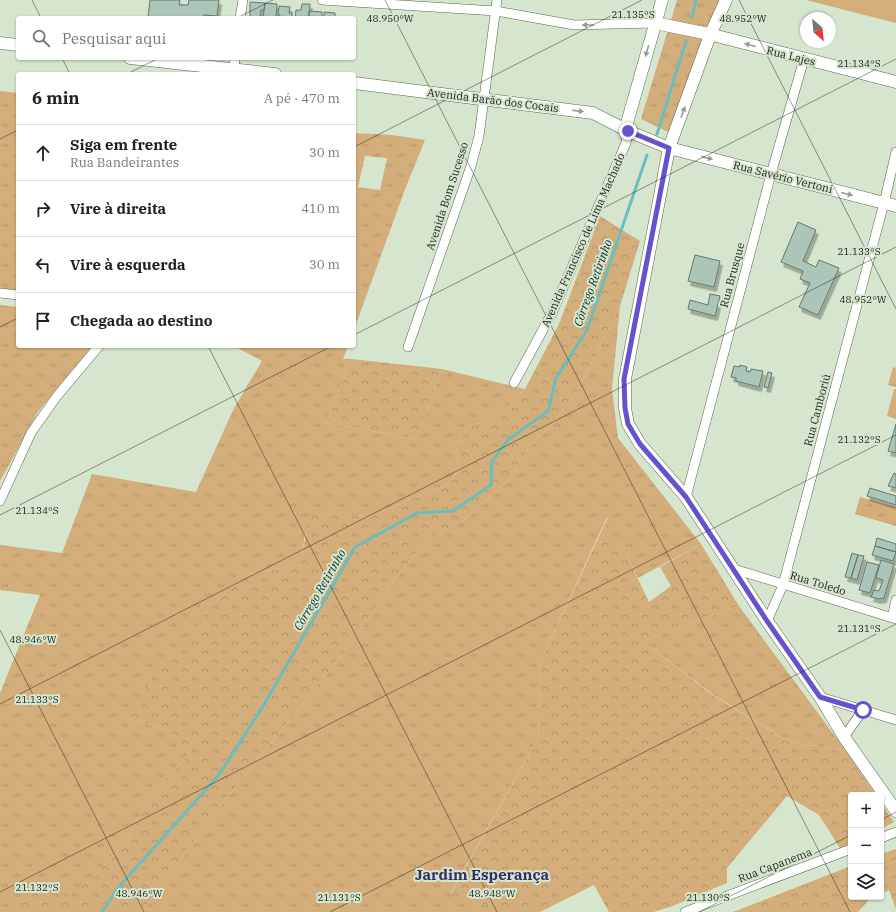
<!DOCTYPE html>
<html lang="pt">
<head>
<meta charset="utf-8">
<style>
	:root { --surface:#fff; --page:#f6f6f6; --text:#202124; --muted:#757577; --line:#e0e0e0 }
	body { margin:0; font-family:"IBM Plex Serif",serif; background:var(--page); color:var(--text) }
	.controls { position:absolute; right:12px; bottom:12px; display:grid; overflow:hidden; border-radius:4px; box-shadow:0 1px 3px #0004 }
	.controls button { width:36px; height:36px; display:grid; place-items:center; padding:0; border:0; border-bottom:1px solid var(--line); background:var(--surface); color:var(--text); font:20px sans-serif }
	.compass { position:absolute; left:800px; top:12px; width:36px; height:36px; border-radius:50%; background:var(--surface); box-shadow:0 1px 3px #0004; rotate:153deg }
	.stop { position:absolute; width:12px; height:12px; margin:-9px; border:3px solid #6453cc; border-radius:50%; background:#fff }
	.stop.end { background:#6453cc; border-color:#fff; box-shadow:0 1px 4px #0008 }
	.list { margin:0; padding:0; list-style:none }
	h2 { display:flex; justify-content:space-between; align-items:center; height:52px; margin:0; padding:0 16px; font-size:17px }
	h2 small { font-size:13px; font-weight:400; color:var(--muted) }
	.list li { display:grid; grid-template-columns:26px 1fr auto; gap:12px; align-items:center; box-sizing:border-box; height:56px; padding:0 16px; border-top:1px solid var(--line) }
	.list b { display:block; font-size:15px; white-space:nowrap }
	.list p { margin:0; font-size:13px; white-space:nowrap; color:var(--muted) }
	.list em { font-size:13px; font-style:normal; color:var(--muted) }
	.icon { flex:none; width:22px; height:22px; fill:none; stroke:currentColor; stroke-width:2; stroke-linecap:round; stroke-linejoin:round }
	.map { position:relative; flex:none; width:896px; height:912px; overflow:hidden }
	.search { position:absolute; background:var(--surface); box-shadow:0 1px 3px #0004; left:16px; top:16px; width:340px; height:44px; display:flex; align-items:center; gap:10px; box-sizing:border-box; padding:0 14px; border-radius:4px; color:var(--muted); font-size:15px }
	.panel { position:absolute; background:var(--surface); box-shadow:0 1px 3px #0004; left:16px; top:72px; width:340px; height:276px; border-radius:4px }
	.map>svg:first-child { display:block }
	.grass { fill:url(#grass-tufts); fill-rule:evenodd }
	.forest { fill:url(#forest-crowns) }
	.pitch { fill:#d3ae7a }
	.lines { fill:none; stroke-linecap:round; stroke-linejoin:round }
	.stream { stroke:#6abebe; stroke-width:3 }
	.building { fill:#abc6b9; stroke:#617a6e; filter:url(#shadow) }
	.street-casing { stroke:#586652; stroke-width:10 }
	.secondary-casing { stroke:#586652; stroke-width:13 }
	.street { stroke:#fff; stroke-width:9 }
	.secondary { stroke:#fff; stroke-width:12 }
	.oneway { fill:#989b98 }
	.route { stroke:#6453cc; stroke-width:5 }
	.ticks { fill:none; stroke:#1b2119; stroke-width:1; stroke-opacity:0.45 }
	.labels { text-anchor:middle; stroke-width:4; stroke-linejoin:round; paint-order:stroke }
	.street-label { font-size:11px; fill:#1b2119; stroke:#d6e5ce }
	.water-label { font-size:12px; font-style:italic; fill:#073232; stroke:#d6e5ce }
	.district-label { font-size:15px; font-weight:bold; fill:#332d68; stroke:#d6e5ce }
	.ticks-label { font-size:10px; text-anchor:middle; fill:#1b2119; stroke:#d6e5ce; stroke-width:4; stroke-linejoin:round; paint-order:stroke }
</style>
</head>
<body>
<div class="map">
<svg width="896" height="912" viewBox="0 0 896 912">
	<defs>
		<pattern id="grass-tufts" width="24" height="20" patternUnits="userSpaceOnUse"><rect width="24" height="20" fill="#d3ae7a"/><path d="M3 7l-1-3M5 7V3M7 7l1-3M15 17l-1-3M17 17v-4M19 17l1-3" fill="none" stroke="#b59569"/></pattern>
		<pattern id="forest-crowns" width="20" height="18" patternUnits="userSpaceOnUse"><rect width="20" height="18" fill="#d3ae7a"/><path d="M2 6a3 3 0 1 1 6 0M12 15a3 3 0 1 1 6 0" fill="none" stroke="#b59569"/></pattern>
		<filter id="shadow"><feDropShadow dx="2.5" dy="4.5" stdDeviation="0" flood-color="#0004"/></filter>
	</defs>
	<rect width="100%" height="100%" fill="#d6e5ce"/>
	<!-- grass -->
	<path class="grass" d="M677,0H719L668,132L641,119Z
		M0,91L18,93V292L0,290Z
		M354,133L392,135L425,140L404,192L354,330ZM365,156L387,158L380,190L358,187Z
		M0,305L18,307V346H92L38,412L0,481Z
		M620,306L612,389L618,438L701,544L638,578L607,517L541,660L538,739L450,894L491,906L494,912H142L213,815L342,655L398,576L427,539L466,519L510,479L529,447L551,426L578,390Z
		M234,346H348L343,359H351L326,423L416,439L442,369L525,389L503,411L468,428L456,446L459,469L447,485L406,501L368,518L346,514L305,534L302,556L287,567L244,575L213,604L127,718L170,731L189,754L151,797L125,842L93,877L69,898L28,885L19,912H0V693L40,595L0,590V545L62,553L92,474L196,492L234,408L262,361Z
		M893,367L896,368V387L888,385Z
		M860,497L896,507V526L855,514Z
		M739,606L846,751L789,742L715,696L643,641Z"/>
	<!-- forest -->
	<path class="forest" d="M600,216L640,241L620,306L578,390L551,426L529,447L510,479L466,519L427,539L398,576L342,655L213,815L142,912H18L28,885L69,897L93,877L125,842L151,797L189,754L170,731L127,718L161,664L189,634L213,604L244,575L287,567L302,556L310,511L346,514L368,518L406,501L447,485L459,469L456,446L468,428L503,411L525,389L559,324Z
		M351,359L442,369L416,439L326,423Z
		M608,517L649,602L671,586L660,567L701,544L739,606L643,641L714,696L789,742L846,751L876,795H851V843L840,848L819,815L787,796L727,868V883L670,907L653,912H609L594,885L540,912H494L491,906L450,895L538,739L541,660Z
		M881,803L894,822L881,829Z
		M896,849V909L889,890L881,894V854Z
		M851,866V897H874L869,900L858,912H733Z"/>
	<!-- pitch -->
	<path class="pitch" d="M806,0H896V23Z
		M894,389H896V419L887,416Z"/>
	<g class="lines">
		<!-- stream -->
		<path class="stream" d="M692,17L696,0
			M657,134L686,41
			M102,912L117,889L218,776L262,708L355,547L417,513L453,511L491,485L492,461L509,439L548,411L556,378L587,330L647,155"/>
	</g>
	<!-- building -->
	<path class="building" d="M150,0H180L179,5H188L189,0H219L217,16L204,15L203,18H148Z
		M250,2L265,3L264,10H261L260,18H250Z
		M265,3L277,4L276,18H263Z
		M302,4H310L309,18H295L296,10H301Z
		M279,6L290,7L289,13H292V18H280V15H278Z
		M309,11L322,12V18H309Z
		M324,12L335,13V18H324Z
		M798,222L816,230L803,261L816,267L819,260L839,268L818,315L799,307L810,283L800,279L803,271L781,262Z
		M695,255L720,261L714,287L688,281Z
		M710,294L720,296L715,316L688,309L690,300L708,305Z
		M740,365L747,367L746,371L750,372L751,369L763,371L759,387L736,381V378L731,377L734,366L740,367Z
		M768,372L772,373L768,388L764,387Z
		M896,424V453L888,451Z
		M894,473L896,474V488L888,486Z
		M870,488L896,496V505L867,496Z
		M877,538L896,544V552L875,546Z
		M875,546L896,552L893,561L872,555Z
		M852,553L858,555L851,578L845,577Z
		M858,555L864,556L857,580L851,578Z
		M881,560L894,564L884,598L879,599L871,597L874,590L879,591L883,580L876,578Z
		M867,562L879,565L870,593L859,590Z"/>
	<g class="lines">
		<!-- street casing -->
		<g class="street-casing">
			<path id="street" d="M322,0L496,11L574,25L655,23
				M240,18L243,0
				M234,69L235,58
				M0,293L18,295
				M408,347L471,166L479,136L497,0
				M514,383L552,313L626,143L628,131
				M686,497L771,174L804,59
				M0,501L31,433L57,396L99,346
				M734,569L896,619
				M892,618L896,600
				M767,621L783,585L884,203L896,152
				M820,697L896,720
				M844,737L863,710
				M881,838L896,832
				M685,912L851,849"/>
		</g>
		<!-- secondary casing -->
		<g class="secondary-casing">
			<path id="secondary" d="M726,0L710,35L669,148L625,379V408L628,424L640,444L686,497L767,621L820,697L844,737L896,811
				M655,23L709,34L896,82
				M0,43L18,45
				M130,58L275,74
				M354,83L593,113L628,131L669,148L896,206
				M628,131L627,123L662,0"/>
		</g>
		<!-- street -->
		<use href="#street" class="street"/>
		<!-- secondary -->
		<use href="#secondary" class="secondary"/>
	</g>
	<!-- one-way arrows -->
	<defs><path id="oneway-solid" d="M-6-.8H1V-3.2L6.5 0L1 3.2V.8H-6Z"/></defs>
	<g class="oneway">
		<use href="#oneway-solid" transform="translate(588 25) rotate(-180)"/>
		<use href="#oneway-solid" transform="translate(750 45) rotate(-165)"/>
		<use href="#oneway-solid" transform="translate(647 51) rotate(106)"/>
		<use href="#oneway-solid" transform="translate(578 111) rotate(7)"/>
		<use href="#oneway-solid" transform="translate(683 112) rotate(-70)"/>
		<use href="#oneway-solid" transform="translate(707 158) rotate(14)"/>
		<use href="#oneway-solid" transform="translate(847 194) rotate(14)"/>
	</g>
	<g class="lines">
		<!-- route -->
		<path class="route" d="M628,131L669,148L624,379L625,408L628,424L640,444L686,497L767,621L820,697L863,710"/>
	</g>
	<!-- ticks -->
	<path class="ticks" d="M32,0L41,18M385,0L850,912M739,0L896,309M237,18L273,0M62,58L70,74M127,74L159,58M0,139L18,130M354,147L642,0M0,327L18,318M354,335L896,59M208,346L497,912M0,515L332,346M0,630L144,912M0,704L896,247M881,820L896,812M0,892L896,435M330,912L896,624M699,912L851,835"/>
	<g class="labels">
		<!-- street labels -->
		<g class="street-label">
			<text transform="translate(791 56) rotate(14)" y="4">Rua Lajes</text>
			<text transform="translate(493 100) rotate(7)" y="4">Avenida Barão dos Cocais</text>
			<text transform="translate(783 177) rotate(14)" y="4">Rua Savério Vertoni</text>
			<text transform="translate(447 196) rotate(-72)" y="4">Avenida Bom Sucesso</text>
			<text transform="translate(583 240) rotate(-66)" y="4">Avenida Francisco de Lima Machado</text>
			<text transform="translate(732 275) rotate(-75)" y="4">Rua Brusque</text>
			<text transform="translate(817 410) rotate(-75)" y="4">Rua Camboriú</text>
			<text transform="translate(818 583) rotate(17)" y="4">Rua Toledo</text>
			<text transform="translate(775 865) rotate(-21)" y="4">Rua Capanema</text>
		</g>
		<!-- water labels -->
		<g class="water-label">
			<text transform="translate(593 283) rotate(-70)" y="4">Córrego Retirinho</text>
			<text transform="translate(320 590) rotate(-60)" y="4">Córrego Retirinho</text>
		</g>
		<!-- district labels -->
		<g class="district-label">
			<text x="482" y="880">Jardim Esperança</text>
		</g>
	</g>
	<g class="ticks-label">
		<text x="633" y="18">21.135°S</text>
		<text x="390" y="22">48.950°W</text>
		<text x="743" y="22">48.952°W</text>
		<text x="859" y="67">21.134°S</text>
		<text x="859" y="255">21.133°S</text>
		<text x="863" y="303">48.952°W</text>
		<text x="859" y="443">21.132°S</text>
		<text x="37" y="514">21.134°S</text>
		<text x="859" y="632">21.131°S</text>
		<text x="33" y="643">48.946°W</text>
		<text x="37" y="703">21.133°S</text>
		<text x="37" y="891">21.132°S</text>
		<text x="139" y="897">48.946°W</text>
		<text x="492" y="897">48.948°W</text>
		<text x="339" y="901">21.131°S</text>
		<text x="708" y="901">21.130°S</text>
	</g>
</svg>
<div class="controls">
<button>+</button>
<button>−</button>
<button><svg class="icon" aria-label="layers" viewBox="0 0 24 24"><path d="M12 4l9 5-9 5-9-5zM3 14l9 5 9-5"/></svg></button>
</div>
<svg class="compass" viewBox="-18 -18 36 36"><path d="M0-13l5 13h-10z" fill="#e53935"/><path d="M0 13l5-13h-10z" fill="#757577"/></svg>
<div class="stop" style="left:863px;top:710px"></div>
<div class="stop end" style="left:628px;top:131px"></div>
<div class="search"><svg class="icon" aria-label="search" viewBox="0 0 24 24"><circle cx="10" cy="10" r="6"/><path d="M15 15l6 6"/></svg>Pesquisar aqui</div>
<section class="panel">
<h2>6 min<small>A pé · 470 m</small></h2>
<ul class="list">
<li><svg class="icon" aria-label="ahead" viewBox="0 0 24 24"><path d="M12 20V5M6 11l6-6 6 6"/></svg><div><b>Siga em frente</b><p>Rua Bandeirantes</p></div><em>30 m</em></li>
<li><svg class="icon" aria-label="right" viewBox="0 0 24 24"><path d="M7 20v-9h11M14 6l5 5-5 5"/></svg><div><b>Vire à direita</b></div><em>410 m</em></li>
<li><svg class="icon" aria-label="left" viewBox="0 0 24 24"><path d="M17 20v-9H6M10 6l-5 5 5 5"/></svg><div><b>Vire à esquerda</b></div><em>30 m</em></li>
<li><svg class="icon" aria-label="arrive" viewBox="0 0 24 24"><path d="M6 21V4h12l-3 4 3 4H6"/></svg><div><b>Chegada ao destino</b></div></li>
</ul>
</section>
</div>
</body>
</html>
